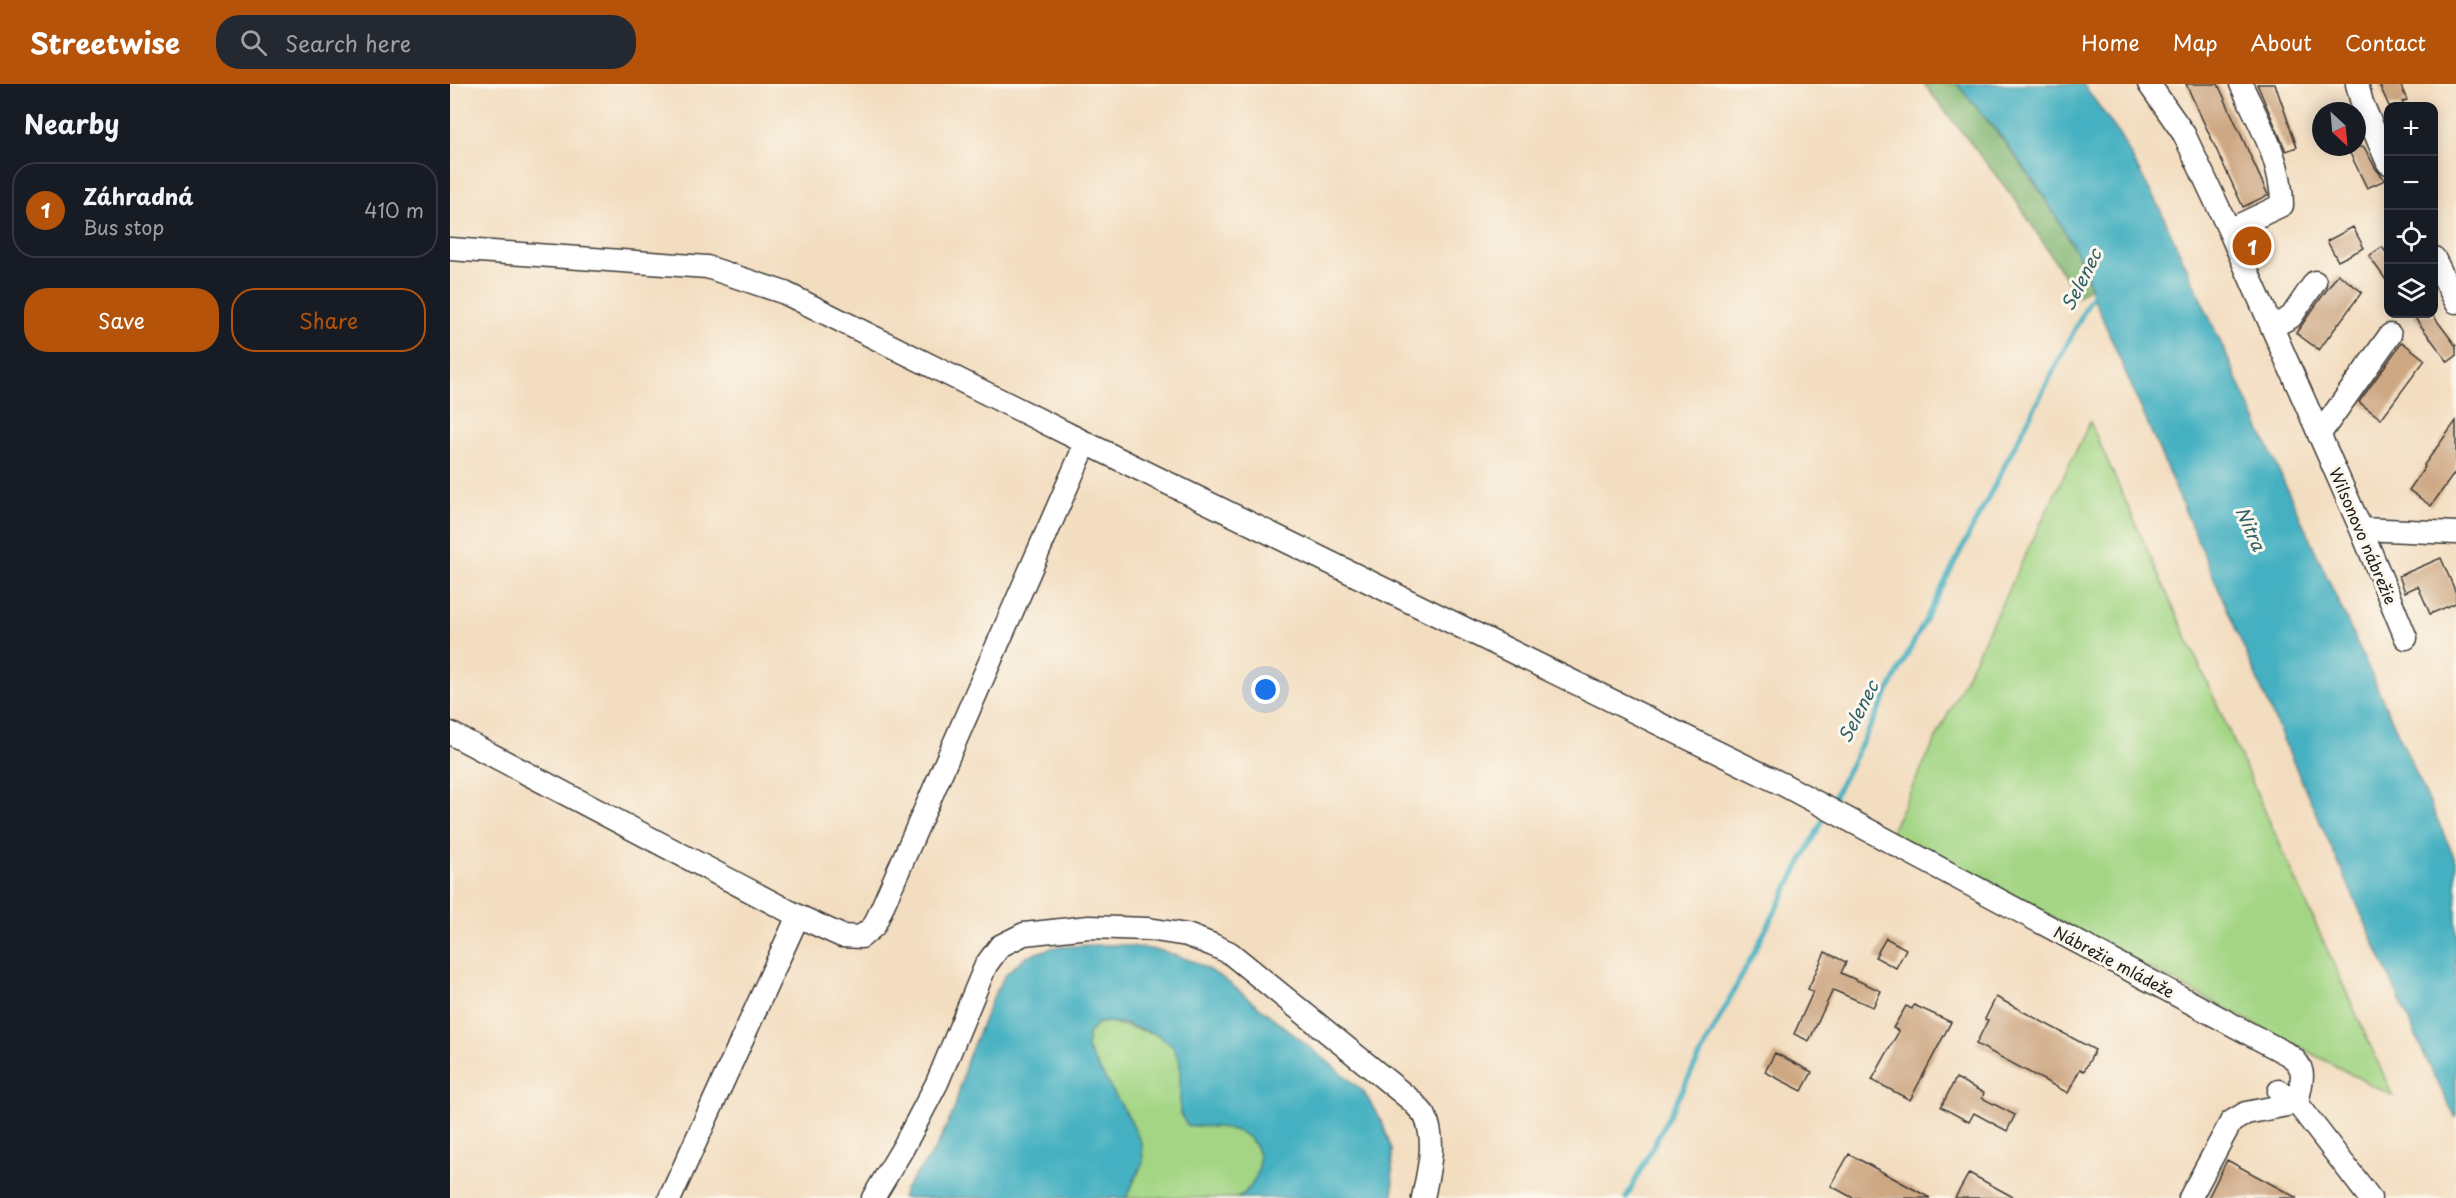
<!DOCTYPE html>
<html lang="en">
<head>
<meta charset="utf-8">
<style>
	:root { --surface:#171b24; --page:#242831; --text:#f1f3f6; --muted:#9ea1a6; --line:#363941; --accent:#b45309 }
	body { margin:0; font-family:"Playpen Sans",sans-serif; background:var(--page); color:var(--text) }
	.controls { position:absolute; right:18px; top:18px; display:grid; overflow:hidden; border-radius:12px; box-shadow:0 3px 15px #0003 }
	.controls button { width:54px; height:54px; display:grid; place-items:center; padding:0; border:0; border-bottom:2px solid var(--line); background:var(--surface); color:var(--text); font:30px sans-serif }
	.compass { position:absolute; left:1862px; top:18px; width:54px; height:54px; border-radius:50%; background:var(--surface); box-shadow:0 3px 15px #0003; rotate:154deg }
	.you { position:absolute; left:816px; top:606px; width:21px; height:21px; margin:-15px; border:4px solid #fff; border-radius:50%; background:#1a73e8; box-shadow:0 0 0 9px #1a73e833 }
	.badge { display:grid; place-items:center; width:39px; height:39px; border-radius:50%; background:var(--accent); color:#fff; font-size:20px; font-weight:700 }
	.pin { position:absolute; translate:-50% -50%; border:3px solid #fff; box-shadow:0 2px 6px #0006 }
	.list { margin:0; padding:0; list-style:none }
	h2 { display:flex; justify-content:space-between; align-items:center; height:78px; margin:0; padding:0 24px; font-size:26px }
	h2 small { font-size:20px; font-weight:400; color:var(--muted) }
	.list li { display:grid; grid-template-columns:39px 1fr auto; gap:18px; align-items:center; box-sizing:border-box; height:96px; margin:0 12px 12px; padding:0 12px; border:2px solid var(--line); border-radius:24px }
	.list b { display:block; font-size:22px; white-space:nowrap }
	.list p { margin:0; font-size:20px; white-space:nowrap; color:var(--muted) }
	.list em { font-size:20px; font-style:normal; color:var(--muted) }
	.actions { display:flex; gap:12px; padding:18px 24px }
	.actions a { flex:1; padding:14px 0; border:2px solid var(--accent); border-radius:24px; text-align:center; font-size:21px; color:var(--accent) }
	.actions .main { background:var(--accent); color:#fff }
	.icon { flex:none; width:33px; height:33px; fill:none; stroke:currentColor; stroke-width:2; stroke-linecap:round; stroke-linejoin:round }
	.map { position:relative; flex:none; width:2006px; height:1114px; overflow:hidden }
	header { display:flex; align-items:center; gap:36px; box-sizing:border-box; height:84px; padding:0 30px; background:var(--accent); color:#fff }
	header strong { font-size:28px }
	nav { display:flex; gap:33px; margin-inline-start:auto; font-size:21px }
	.search { width:420px; height:54px; background:var(--page); display:flex; align-items:center; gap:15px; box-sizing:border-box; padding:0 21px; border-radius:24px; color:var(--muted); font-size:22px }
	main { display:flex }
	aside { flex:1; background:var(--surface) }
	.map>svg:first-child { display:block }
	.green { fill:#a3d584; stroke:#607850; stroke-width:1.5 }
	.forest { fill:#82b672; stroke:#4f6947; stroke-width:1.5 }
	.water { fill:#44b0c1; stroke:#30666e; stroke-width:1.5 }
	.lines { fill:none; stroke-linecap:round; stroke-linejoin:round }
	.stream { stroke:#44b0c1; stroke-width:5 }
	.building { fill:#cea783 }
	.minor-casing { stroke:#3c3935; stroke-width:25 }
	.minor { stroke:#fff; stroke-width:22 }
	.labels { text-anchor:middle; stroke-width:6; stroke-linejoin:round; paint-order:stroke }
	.street-label { font-size:16px; fill:#1c1c1c; stroke:#fbf7ec }
	.water-label { font-size:18px; font-style:italic; fill:#2e5f66; stroke:#fbf7ec }
</style>
</head>
<body>
<header>
<strong>Streetwise</strong>
<div class="search"><svg class="icon" aria-label="search" viewBox="0 0 24 24"><circle cx="10" cy="10" r="6"/><path d="M15 15l6 6"/></svg>Search here</div>
<nav><a>Home</a><a>Map</a><a>About</a><a>Contact</a></nav>
</header>
<main>
<aside>
<h2>Nearby<small></small></h2>
<ul class="list">
<li><span class="badge">1</span><div><b>Záhradná</b><p>Bus stop</p></div><em>410 m</em></li>
</ul>
<div class="actions"><a class="main">Save</a><a>Share</a></div>
</aside>
<div class="map">
<svg width="2006" height="1114" viewBox="0 0 2006 1114">
	<rect width="100%" height="100%" fill="#fbf7ec"/>
	<filter id="ink" filterUnits="userSpaceOnUse"><feTurbulence type="fractalNoise" baseFrequency=".0167" numOctaves="2"/><feDisplacementMap in="SourceGraphic" scale="12" xChannelSelector="R" yChannelSelector="G"/><feConvolveMatrix kernelMatrix="1 2 1 2 8 2 1 2 1" color-interpolation-filters="sRGB"/></filter>
	<filter id="wash" filterUnits="userSpaceOnUse"><feTurbulence type="fractalNoise" baseFrequency=".008" numOctaves="4" result="noise"/><feDisplacementMap in="SourceGraphic" scale="24" xChannelSelector="R" yChannelSelector="G"/><feGaussianBlur stdDeviation="1.35" result="paint"/><feColorMatrix in="noise" values="0 0 0 0 0 0 0 0 0 0 0 0 0 0 0 0 0 1.4 0 .05"/><feComposite in="paint" operator="in"/></filter>
	<g filter="url(#wash)">
		<rect width="100%" height="100%" fill="#f3ddc0"/>
		<!-- green -->
		<path class="green" d="M1640,338L1943,1012L1440,749Z
			M658,938L706,950L722,961L730,978V1030L739,1042C756,1043 778,1041 794,1050C820,1065 810,1102 787,1114H676L693,1078L637,965L638,950L648,939Z"/>
		<!-- forest -->
		<path class="forest" d="M1474,0H1507C1545,45 1581,90 1611,141C1623,162 1634,180 1640,203L1627,213L1570,122Z"/>
		<!-- water -->
		<path class="water" d="M1507,0H1633L1669,50L1710,125L2006,777V1034L1983,990L1832,653L1642,210L1635,182L1591,107L1550,51Z
			M644,861H674L713,867L745,878L773,894L882,981L913,1007L932,1038L942,1066L943,1114H787C810,1102 820,1065 793,1050C778,1041 756,1043 738,1042L730,1030V978L722,961L706,950L675,940L658,938L648,939L638,950L637,965L680,1035L692,1061L693,1078L676,1114H452L455,1105L486,1064L504,1026L517,976L543,913L556,890L577,872L605,863Z"/>
		<g class="lines">
			<!-- stream -->
			<path class="stream" d="M1381,719L1646,204
				M1176,1114L1376,730"/>
		</g>
		<g id="blocks">
			<!-- building -->
			<path class="building" d="M1736,0H1768L1818,111L1793,123Z
				M1807,0H1825L1847,63L1836,67Z
				M1929,0H1950L1957,16L1952,18L1954,22H1939Z
				M1897,63H1914L1926,85L1935,96L1917,104Z
				M1903,143L1914,164L1888,177L1877,157Z
				M1932,163L1938,171V199L1919,172Z
				M1888,190L1912,208L1869,266L1846,249Z
				M1962,230H1982L2006,262V272L1998,278Z
				M1952,258L1975,276L1931,335L1909,318Z
				M2006,337V387L1981,422L1959,406L1975,383L1974,381Z
				M1991,474L2006,509V519L1980,530L1968,502L1955,508L1949,492Z
				M1436,854L1456,865L1446,884L1425,873Z
				M1375,868L1396,878L1391,889L1431,907L1423,923L1383,906L1359,957L1344,950L1363,908L1358,905Z
				M1546,913L1645,966L1634,987L1630,985L1618,1009L1526,960L1538,936L1535,935Z
				M1464,921L1501,938L1460,1016L1422,996L1449,947L1443,944L1456,922L1462,925Z
				M1325,969L1362,988L1352,1007L1315,988Z
				M1506,994L1534,1009L1532,1014L1565,1031L1557,1047L1524,1029L1519,1038L1491,1023Z
				M1399,1070L1480,1114H1403L1381,1102Z
				M1777,1076L1847,1114H1758Z
				M1519,1089L1565,1114H1505Z"/>
		</g>
	</g>
	<g filter="url(#ink)">
		<use href="#blocks" fill-opacity="0" stroke="#3c3935" stroke-width="1.5"/>
		<g class="lines">
			<!-- minor casing -->
			<g class="minor-casing">
				<path id="minor" d="M1699,0L1734,50L1779,146L1911,445L1956,554
					M1907,0L1912,19L1938,79
					M1779,146L1832,121C1832,77 1809,39 1791,0
					M0,165L257,183L335,209L636,359L1334,701L1839,971C1859,985 1851,998 1847,1019L1920,1114
					M1984,174L2006,218
					M1822,243L1841,233L1865,198
					M1869,351L1940,251
					M1911,445L2006,449
					M0,649L348,832L220,1114
					M348,832L392,852L411,853L424,842L636,359
					M423,1114L453,1064L487,999L536,881L550,862L574,850L639,843L698,845L737,851L763,861L780,869L962,1017C966,1022 972,1027 975,1032C987,1058 978,1088 973,1114
					M1740,1114L1781,1038L1796,1029L1847,1019L1829,1007"/>
			</g>
			<!-- minor -->
			<use href="#minor" class="minor"/>
		</g>
	</g>
	<g class="labels">
		<!-- street labels -->
		<g class="street-label">
			<text transform="translate(1913 452) rotate(67)" y="6">Wilsonovo nábrežie</text>
			<text transform="translate(1664 878) rotate(28)" y="6">Nábrežie mládeže</text>
		</g>
		<!-- water labels -->
		<g class="water-label">
			<text transform="translate(1632 196) rotate(-63)" y="6">Selenec</text>
			<text transform="translate(1800 445) rotate(66)" y="6">Nitra</text>
			<text transform="translate(1409 628) rotate(-63)" y="6">Selenec</text>
		</g>
	</g>
</svg>
<div class="controls">
<button>+</button>
<button>−</button>
<button><svg class="icon" aria-label="locate" viewBox="0 0 24 24"><circle cx="12" cy="12" r="6"/><path d="M12 2v4M12 18v4M2 12h4M18 12h4"/></svg></button>
<button><svg class="icon" aria-label="layers" viewBox="0 0 24 24"><path d="M12 4l9 5-9 5-9-5zM3 14l9 5 9-5"/></svg></button>
</div>
<svg class="compass" viewBox="-18 -18 36 36"><path d="M0-13l5 13h-10z" fill="#e53935"/><path d="M0 13l5-13h-10z" fill="#9ea1a6"/></svg>
<div class="you"></div>
<div class="pin badge" style="left:1802px;top:162px">1</div>
</div>
</main>
</body>
</html>
